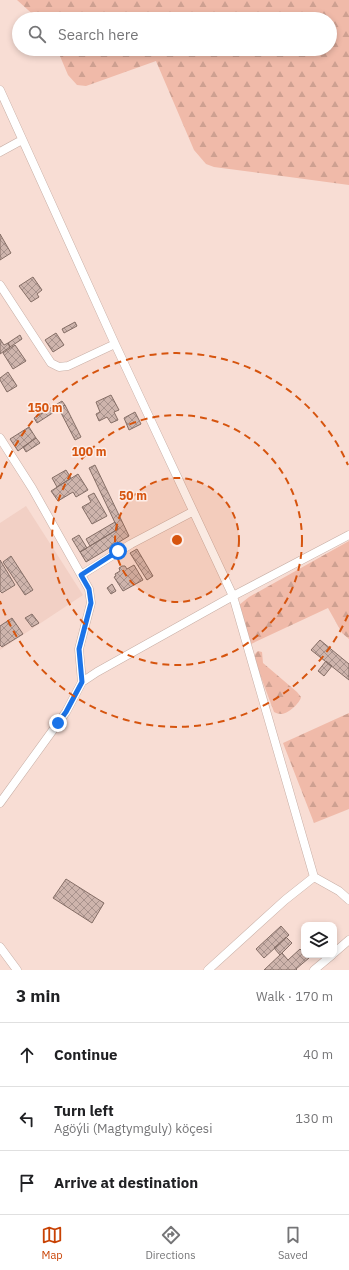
<!DOCTYPE html>
<html lang="en">
<head>
<meta charset="utf-8">
<style>
	:root { --surface:#fff; --page:#f2f2f2; --text:#202124; --muted:#757577; --line:#e0e0e0; --accent:#c84204 }
	body { margin:0; font-family:"IBM Plex Sans",sans-serif; background:var(--page); color:var(--text) }
	.controls { position:absolute; right:12px; bottom:12px; display:grid; overflow:hidden; border-radius:8px; box-shadow:0 2px 6px #0003 }
	.controls button { width:36px; height:36px; display:grid; place-items:center; padding:0; border:0; border-bottom:1px solid var(--line); background:var(--surface); color:var(--text); font:20px sans-serif }
	.stop { position:absolute; width:12px; height:12px; margin:-9px; border:3px solid #1a73e8; border-radius:50%; background:#fff }
	.stop.end { background:#1a73e8; border-color:#fff; box-shadow:0 1px 4px #0008 }
	.list { margin:0; padding:0; list-style:none }
	h2 { display:flex; justify-content:space-between; align-items:center; height:52px; margin:0; padding:0 16px; font-size:17px }
	h2 small { font-size:13px; font-weight:400; color:var(--muted) }
	.list li { display:grid; grid-template-columns:26px 1fr auto; gap:12px; align-items:center; box-sizing:border-box; height:64px; padding:0 16px; border-top:1px solid var(--line) }
	.list b { display:block; font-size:15px; white-space:nowrap }
	.list p { margin:0; font-size:13px; white-space:nowrap; color:var(--muted) }
	.list em { font-size:13px; font-style:normal; color:var(--muted) }
	.icon { flex:none; width:22px; height:22px; fill:none; stroke:currentColor; stroke-width:2; stroke-linecap:round; stroke-linejoin:round }
	.map { position:relative; flex:none; width:349px; height:970px; overflow:hidden }
	.search { position:absolute; background:var(--surface); box-shadow:0 2px 6px #0003; left:12px; right:12px; top:12px; height:44px; display:flex; align-items:center; gap:10px; box-sizing:border-box; padding:0 14px; border-radius:22px; color:var(--muted); font-size:15px }
	.sheet { height:244px; background:var(--surface) }
	nav { display:flex; justify-content:space-around; align-items:center; box-sizing:border-box; height:56px; border-top:1px solid var(--line); background:var(--surface); font-size:11px; color:var(--muted) }
	nav a { display:grid; justify-items:center; gap:2px }
	nav .on { color:var(--accent) }
	.map>svg:first-child { display:block }
	.built { fill:#f2d0c5 }
	.forest { fill:url(#forest-firs) }
	.building { fill:url(#building-cross-hatch); stroke:#856e66 }
	.lines { fill:none; stroke-linecap:round; stroke-linejoin:round }
	.minor-casing { stroke:#c8afa6; stroke-width:9 }
	.minor { stroke:#fff; stroke-width:8 }
	.route { stroke:#1a73e8; stroke-width:5 }
	.ring { fill:none; stroke:#d6540e; stroke-width:2; stroke-dasharray:7 5 }
	.centre { fill:#d6540e; stroke:#fdede8; stroke-width:2 }
	.ring-label { font-size:12px; text-anchor:middle; font-weight:bold; fill:#d6540e; stroke:#fdede8; stroke-width:3; stroke-linejoin:round; paint-order:stroke }
</style>
</head>
<body>
<div class="map">
<svg width="349" height="970" viewBox="0 0 349 970">
	<defs>
		<pattern id="forest-firs" width="22" height="20" patternUnits="userSpaceOnUse"><rect width="22" height="20" fill="#f0baa9"/><path d="M5 1l3.5 6h-7zM16 11l3.5 6h-7z" fill="#cea091"/></pattern>
		<pattern id="building-cross-hatch" width="8" height="8" patternUnits="userSpaceOnUse"><rect width="8" height="8" fill="#ceb4ac"/><path d="M0 0l8 8M0 8l8-8" fill="none" stroke="#a8928c"/></pattern>
	</defs>
	<rect width="100%" height="100%" fill="#f8ddd4"/>
	<!-- built -->
	<path class="built" d="M26,506L83,595L0,650V523Z"/>
	<!-- forest -->
	<path class="forest" d="M17,0H349V185L214,167L206,164L194,150L156,61L86,86L77,85L68,75L57,49H330V19H38Z
		M349,541V639L342,633L328,608L251,644L239,605L249,597Z
		M258,651L262,652L263,663L297,692L301,697C300,703 288,714 281,714C279,714 276,713 274,712L255,661C254,657 254,654 258,651Z
		M349,713V809L314,823L283,743Z"/>
	<!-- building -->
	<path class="building" d="M0,234L11,253L0,260Z
		M33,277L42,290L37,294L39,297L31,302L19,286Z
		M75,322L77,326L64,333L62,329Z
		M56,333L64,345L53,352L45,340Z
		M20,335L22,339L10,347L8,343Z
		M0,339L4,345L8,343L10,347L0,354Z
		M15,345L26,361L13,369L3,353Z
		M8,372L17,386L7,392L0,380V378Z
		M111,395L119,410L114,412L118,420L111,423L107,417L99,421L96,414L100,412L96,402Z
		M62,401L65,405L37,423L34,418Z
		M65,405L81,437L75,440L59,409Z
		M135,412L141,424L129,430L124,418Z
		M29,427L36,438L18,451L10,439Z
		M36,438L40,443L26,452L23,447Z
		M95,465L129,536L86,562L80,552L118,529L89,468Z
		M66,470L71,478L57,487L52,478Z
		M78,474L88,490L76,497L73,492L58,501L51,491Z
		M94,493L107,516L92,524L82,507L91,502L88,496Z
		M115,522L118,529L90,546L86,539Z
		M79,535L87,548L80,552L72,539Z
		M137,549L153,576L147,580L130,553Z
		M11,556L33,590L25,595L3,562Z
		M0,560L15,585L2,593L0,591Z
		M134,565L143,580L123,591L114,577L116,576L115,574L120,571L119,568L122,566H125L127,569Z
		M112,584L116,591L111,594L107,588Z
		M32,614L39,623L32,627L25,618Z
		M12,618L23,634L2,647L0,645V626Z
		M320,640L349,664V680L311,650Z
		M326,661L332,666L324,676L318,671Z
		M66,879L104,903L92,923L53,898Z
		M281,926L289,935L264,958L256,949Z
		M286,937L292,943L280,955L274,948Z
		M300,949L304,953V955H306L309,958L296,969L297,970H264L282,953L288,960Z"/>
	<g class="lines">
		<!-- minor casing -->
		<g class="minor-casing">
			<path id="minor" d="M0,90L115,344L233,596L314,877L339,891L349,900
				M0,152L22,140
				M0,285L51,363L59,367L68,366L115,344
				M0,438L32,488L89,589L91,603L79,649L82,682L66,712L0,803
				M81,575L131,544L192,512
				M82,682L97,672L233,596L349,535
				M0,947L17,970
				M334,953L349,940
				M208,970L285,900L314,877
				M314,970L332,955"/>
		</g>
		<!-- minor -->
		<use href="#minor" class="minor"/>
	</g>
	<g class="lines">
		<!-- route -->
		<path class="route" d="M58,723L66,712L82,682L79,649L91,603L89,589L81,575L118,551"/>
	</g>
	<!-- distance rings -->
	<circle cx="177" cy="540" r="62" fill="#d6540e" fill-opacity=".12"/>
	<g class="ring">
		<circle cx="177" cy="540" r="62"/>
		<circle cx="177" cy="540" r="125"/>
		<path d="M348 615A187 187 0 0 1 0 601M0 479A187 187 0 0 1 348 465"/>
	</g>
	<circle cx="177" cy="540" r="6" class="centre"/>
	<g class="ring-label">
		<text x="45" y="412">150 m</text>
		<text x="89" y="456">100 m</text>
		<text x="133" y="500">50 m</text>
	</g>
</svg>
<div class="controls">
<button><svg class="icon" aria-label="layers" viewBox="0 0 24 24"><path d="M12 4l9 5-9 5-9-5zM3 14l9 5 9-5"/></svg></button>
</div>
<div class="stop" style="left:118px;top:551px"></div>
<div class="stop end" style="left:58px;top:723px"></div>
<div class="search"><svg class="icon" aria-label="search" viewBox="0 0 24 24"><circle cx="10" cy="10" r="6"/><path d="M15 15l6 6"/></svg>Search here</div>
</div>
<section class="sheet">
<h2>3 min<small>Walk · 170 m</small></h2>
<ul class="list">
<li><svg class="icon" aria-label="ahead" viewBox="0 0 24 24"><path d="M12 20V5M6 11l6-6 6 6"/></svg><div><b>Continue</b></div><em>40 m</em></li>
<li><svg class="icon" aria-label="left" viewBox="0 0 24 24"><path d="M17 20v-9H6M10 6l-5 5 5 5"/></svg><div><b>Turn left</b><p>Agöýli (Magtymguly) köçesi</p></div><em>130 m</em></li>
<li><svg class="icon" aria-label="arrive" viewBox="0 0 24 24"><path d="M6 21V4h12l-3 4 3 4H6"/></svg><div><b>Arrive at destination</b></div></li>
</ul>
</section>
<nav>
<a class="on"><svg class="icon" aria-label="map" viewBox="0 0 24 24"><path d="M3 6l6-2 6 2 6-2v14l-6 2-6-2-6 2zM9 4v14M15 6v14"/></svg>Map</a>
<a><svg class="icon" aria-label="directions" viewBox="0 0 24 24"><path d="M12 3l9 9-9 9-9-9zM9 14v-3h6M13 9l2 2-2 2"/></svg>Directions</a>
<a><svg class="icon" aria-label="saved" viewBox="0 0 24 24"><path d="M7 4h10v16l-5-4-5 4z"/></svg>Saved</a>
</nav>
</body>
</html>
